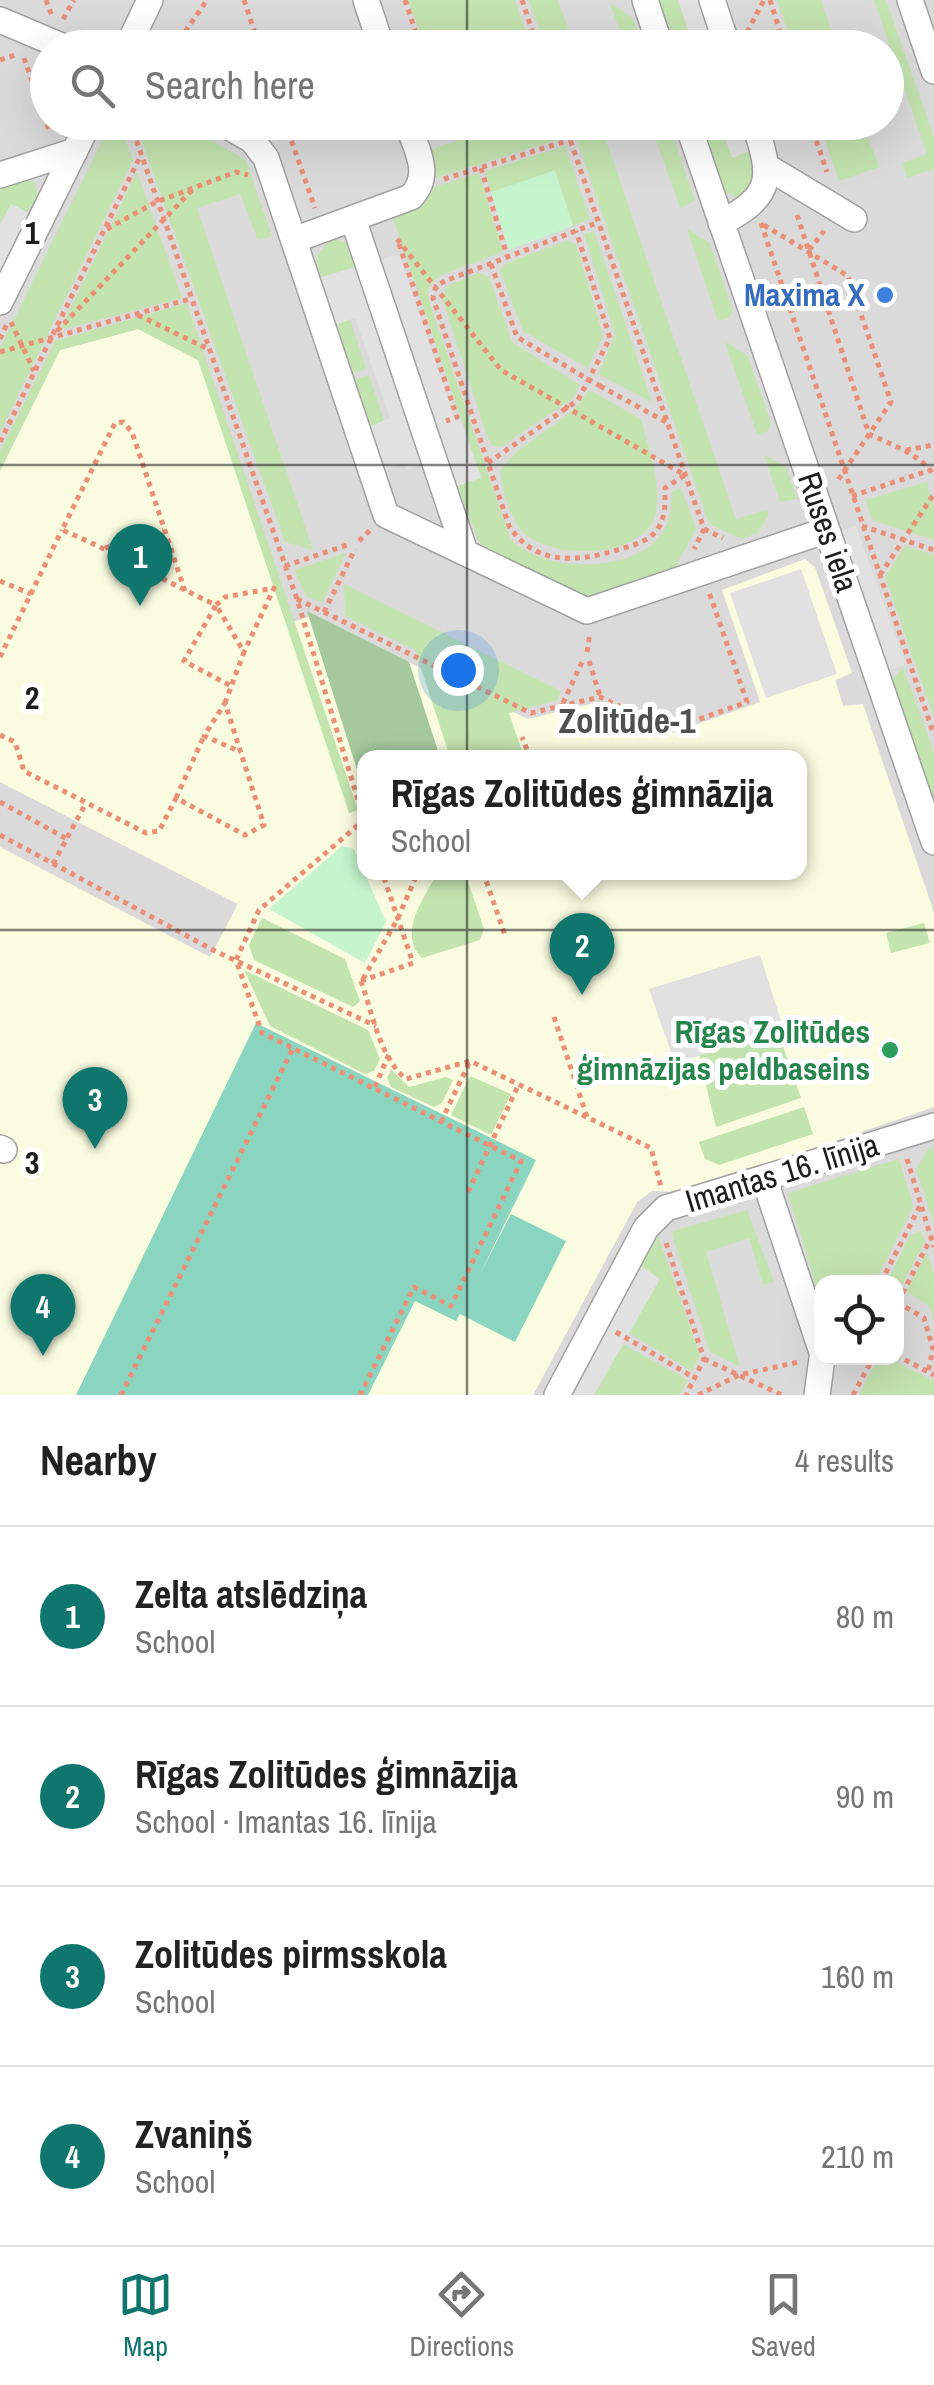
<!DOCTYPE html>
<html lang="en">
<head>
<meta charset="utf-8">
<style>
	:root { --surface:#fff; --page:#f2f2f2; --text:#222; --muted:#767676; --line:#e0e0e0; --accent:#0f766e }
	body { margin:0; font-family:"Archivo Narrow",sans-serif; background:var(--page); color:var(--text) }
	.controls { position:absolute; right:30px; bottom:30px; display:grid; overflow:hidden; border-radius:20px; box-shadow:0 10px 40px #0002 }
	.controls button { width:90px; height:90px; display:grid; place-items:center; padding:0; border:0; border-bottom:2px solid var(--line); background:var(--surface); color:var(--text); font:50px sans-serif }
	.you { position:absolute; left:458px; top:670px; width:35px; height:35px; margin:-25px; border:8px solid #fff; border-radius:50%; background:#1a73e8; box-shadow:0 0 0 15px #1a73e833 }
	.badge { display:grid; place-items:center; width:65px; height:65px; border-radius:50%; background:var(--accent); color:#fff; font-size:32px; font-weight:700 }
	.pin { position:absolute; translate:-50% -82px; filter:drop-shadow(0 2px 5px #0008) }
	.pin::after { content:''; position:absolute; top:52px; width:35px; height:30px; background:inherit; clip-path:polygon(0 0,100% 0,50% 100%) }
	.popup { position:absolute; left:357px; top:750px; width:450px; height:130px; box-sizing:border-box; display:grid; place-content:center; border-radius:20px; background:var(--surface); filter:drop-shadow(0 2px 8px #0005); font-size:32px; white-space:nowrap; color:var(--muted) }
	.popup b { font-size:38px; color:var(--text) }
	.popup::after { content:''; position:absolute; left:50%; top:100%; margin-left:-20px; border:20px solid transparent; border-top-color:var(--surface) }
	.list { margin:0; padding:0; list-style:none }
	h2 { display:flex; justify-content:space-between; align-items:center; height:130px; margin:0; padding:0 40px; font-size:42px }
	h2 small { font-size:32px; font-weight:400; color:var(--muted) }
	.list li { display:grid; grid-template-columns:65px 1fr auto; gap:30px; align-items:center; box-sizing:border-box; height:180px; padding:0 40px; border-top:2px solid var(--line) }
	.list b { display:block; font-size:38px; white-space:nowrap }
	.list p { margin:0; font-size:32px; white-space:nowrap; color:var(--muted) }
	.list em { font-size:32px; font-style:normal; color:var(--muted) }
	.icon { flex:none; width:55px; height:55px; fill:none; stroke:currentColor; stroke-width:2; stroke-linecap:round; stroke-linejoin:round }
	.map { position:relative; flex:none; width:934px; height:1395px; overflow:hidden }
	.search { position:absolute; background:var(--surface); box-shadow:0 10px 40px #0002; left:30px; right:30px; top:30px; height:110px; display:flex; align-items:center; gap:25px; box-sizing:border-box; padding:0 35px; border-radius:55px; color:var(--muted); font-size:38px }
	.sheet { height:850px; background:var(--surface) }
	nav { display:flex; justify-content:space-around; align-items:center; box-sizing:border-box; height:140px; border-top:2px solid var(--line); background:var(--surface); font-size:28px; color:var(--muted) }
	nav a { display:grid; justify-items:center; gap:5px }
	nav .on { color:var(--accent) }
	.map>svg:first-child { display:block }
	.residential { fill:#dbdada; fill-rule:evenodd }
	.education { fill:#f9fcdf; fill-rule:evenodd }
	.grass { fill:#c3e3af }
	.forest { fill:#a5c99d }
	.park { fill:#c5f4cd }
	.pitch { fill:#8ad5bf }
	.parking { fill:#e1e1e1 }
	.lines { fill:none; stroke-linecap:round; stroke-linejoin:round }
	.minor-casing { stroke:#a1a1a1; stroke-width:28 }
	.path { stroke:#eb8f77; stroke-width:5; stroke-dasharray:5 5; stroke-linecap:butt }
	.minor { stroke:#fff; stroke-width:25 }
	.path-bridge { stroke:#eb8f77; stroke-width:5; stroke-dasharray:5 5; stroke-linecap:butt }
	.grid { fill:none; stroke:#1d1d1d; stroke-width:2.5; stroke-opacity:0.55 }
	.shop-dot { fill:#3f7fe0; stroke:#fff; stroke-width:4 }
	.leisure-dot { fill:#2e9e5b; stroke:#fff; stroke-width:4 }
	.labels { text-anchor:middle; stroke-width:10; stroke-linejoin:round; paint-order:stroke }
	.shop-label { font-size:32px; font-weight:bold; fill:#366cbe; stroke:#fff; text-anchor:end }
	.street-label { font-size:32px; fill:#1d1d1d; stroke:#fff }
	.leisure-label { font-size:32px; font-weight:bold; fill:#27864d; stroke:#fff; text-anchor:end }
	.neighbourhood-label { font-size:35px; font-weight:bold; fill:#505050; stroke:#fff }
	.grid-label { font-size:32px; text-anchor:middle; font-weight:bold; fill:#1d1d1d; stroke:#fff; stroke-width:10; stroke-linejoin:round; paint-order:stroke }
</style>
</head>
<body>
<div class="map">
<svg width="934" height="1395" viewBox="0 0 934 1395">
	<rect width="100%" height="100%" fill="#edebe4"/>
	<!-- residential -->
	<path class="residential" d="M0,0H934V913L863,705L843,706L835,679L852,673L661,737L594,703L528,719L286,624L199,360L60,350L0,471ZM48,48H886V122H48Z
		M0,782L238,904L211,958L0,847Z
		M934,1107V1395H533L637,1202L652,1191L685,1192ZM822,1282H896V1358H822Z"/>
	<!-- education -->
	<path class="education" d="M138,329L198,360L286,624L312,616L528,719L594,703L661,737L760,702L722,590L805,559L815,567L852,673L835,680L843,706L863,704L934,913V1107L685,1192L652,1191L637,1202L533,1395H0V847L210,957L238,904L0,782V471L60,350ZM364,758H800V872H364Z"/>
	<!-- grass -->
	<path class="grass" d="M408,0H515L531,47H425Z
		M529,0H558L575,47H545Z
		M659,0H678L694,47H675Z
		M777,0H821L837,47H793Z
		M874,0H886L934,137V169L907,178L903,163L927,154Z
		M610,3L633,18L643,47H625Z
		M135,123H181L246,160L272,236L258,240L240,194L197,208L313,550L285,542Z
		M451,123H557L563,138L436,178L429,150L457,141Z
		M571,123H600L736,519L767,510L769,515L758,532L742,539L709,524Z
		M650,123L671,130L695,201L680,208Z
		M701,123H720L732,157L751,150L755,180L739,199L724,191Z
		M819,123H863L879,167L839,181Z
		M121,127L133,160L0,432V348L106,133Z
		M565,146L590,219L573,226L555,171L491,192L485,171Z
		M137,172L182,298L60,330Z
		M479,173L503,252L441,275L428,288V298L510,538C542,575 639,574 664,530C671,518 671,505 672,492L681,488L696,529L671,575L584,599L482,549L457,486L481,477L393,218L423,205L434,187Z
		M20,179L34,182L39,198L31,214L11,204L0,225V186Z
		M687,229L710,243L733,311L729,318L718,321Z
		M594,231L652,402L598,374L615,335L584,234Z
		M332,238L347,243L359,266L319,278L317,256Z
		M566,241L576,244L603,336L588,368L523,331L500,270L504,264Z
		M479,273L489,277L512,342L580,385L572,399L502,446H493L488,439L442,298L447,286Z
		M187,303L358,810L349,813L198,360L138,329L60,350L0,471V451L55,341Z
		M350,319L366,369L350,374L334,325Z
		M725,342L747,355L771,422L768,431L757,434Z
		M369,375L384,421L369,427L353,380Z
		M589,390L641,419C648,448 662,483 656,512C647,559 549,562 521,530C508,514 503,491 500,471C523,437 567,426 589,390Z
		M764,455L786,467L797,499L780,502Z
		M927,482L934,507V540L872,520L865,500Z
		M905,546L934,555V717L885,577Z
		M346,553L322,603L306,596L294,570Z
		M344,584L561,691L558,700L509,713L522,751L502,757H450L415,650L345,616Z
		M903,667L934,752V809L892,680Z
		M437,873H465L484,929L480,940L422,958C397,933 424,899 437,873Z
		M262,918L345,959L360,1001L353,1007L254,960L249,945Z
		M924,923L930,943L891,953L886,933Z
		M244,970L368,1030L380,1059L374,1071L365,1074L270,1026Z
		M777,1029L801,1098L716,1127L699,1055Z
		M391,1069L409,1087L446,1077L453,1080L442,1103L434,1107L391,1087L387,1078Z
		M470,1076L511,1094L491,1135L451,1115Z
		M804,1107L813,1134L719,1165L705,1159L699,1142Z
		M934,1147V1224L916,1169L928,1149Z
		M899,1159L913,1206L875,1282H822L821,1303L788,1193Z
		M747,1210L774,1282L763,1285L749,1238L706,1252L740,1367L710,1352L672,1235L673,1231Z
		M921,1231L925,1241L897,1295L896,1282H887L910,1235Z
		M658,1236L700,1355L692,1371L629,1333L659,1280L640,1265Z
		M927,1252L934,1273V1320L929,1306L906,1291Z
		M623,1344L688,1380L680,1395H594Z
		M878,1358H889L934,1381V1395H859Z"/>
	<!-- forest -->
	<path class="forest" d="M307,611L409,662L440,757L364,758V792Z"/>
	<!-- park -->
	<path class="park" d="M555,170L573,226L509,250L491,192Z
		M342,846L354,849L386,922L365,963L269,909Z"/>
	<!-- pitch -->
	<path class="pitch" d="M256,1023L536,1160L480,1274L511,1214L566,1241L515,1342L460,1314L456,1321L415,1301L368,1395H76Z"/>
	<!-- parking -->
	<path class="parking" d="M678,0H699L716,47H694Z
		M720,123H742L751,150L732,158Z
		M11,204L31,214L0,277V225Z
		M399,254L455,419L461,421L481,478L457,486L447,458L407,470L404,463L384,470L369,427L390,418L355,318L334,325L319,278Z
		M856,526L906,664L888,671L839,532Z
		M801,569L837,674L766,698L730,593Z
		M760,955L783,1027L675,1064L649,989Z
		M640,1265L660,1279L594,1395L572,1394Z"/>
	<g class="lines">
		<!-- minor casing -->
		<g class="minor-casing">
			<path id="minor" d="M366,0L382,48
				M645,0L661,48
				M712,0L728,48
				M910,0L934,71
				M0,20L66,48
				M127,48L150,0
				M220,122L252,140L266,158L386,515L587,611L827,530
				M687,122L934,842
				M769,168L854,219
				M0,175L75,151
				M353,219L465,552
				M721,223C775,195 772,176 754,122
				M294,240L411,197C433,174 416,149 407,122
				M0,302L89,122
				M0,1148L4,1150
				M764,1178L822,1352
				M557,1395L646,1228L666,1208L934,1126
				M817,1395L822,1358"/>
		</g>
		<!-- path -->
		<path class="path" d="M46,0L52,16
			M244,0L260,48
			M405,0L421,48
			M522,0L538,48
			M770,0L785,48
			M63,19L74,0
			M747,32L764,0
			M174,48L207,0
			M24,58L50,133
			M0,60L15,55
			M130,122L297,599L364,820
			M285,122L315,208
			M564,122L704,529L694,549
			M810,122L827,172
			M481,168L507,256
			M444,179L570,140
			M797,215L869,434C889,444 924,455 934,477
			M761,223L934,735
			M764,225L848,276L891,402L836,483
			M107,229L156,202L236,172L248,175
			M397,239L501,370L685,475L665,488C665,501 666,515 659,527C651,541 634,545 620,549C579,562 536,567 509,526L433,298L436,286L445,281L599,222
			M399,244L457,417L446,421
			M809,250L824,231
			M491,264L517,337L579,374
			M138,315L208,349
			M11,322L34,371
			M57,331L194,188
			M0,339L7,324
			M0,352L190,299
			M600,386L666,422
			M0,442L140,157
			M906,450L934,445
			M488,463L578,400L610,338L576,231
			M852,496L931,470
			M862,526L934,550
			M704,529L723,538
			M359,541L370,530
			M105,548L163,530
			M285,566L350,544
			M880,575L934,494
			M0,581L31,594
			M185,591L132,432L123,422L115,423L62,530C115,552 164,581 216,605L225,597L274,588L244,652
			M297,599L531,713L600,697L669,730L747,702L709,592
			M324,612L355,549
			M587,652L590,633
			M0,657L62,530
			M589,661L600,696
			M225,703L244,652L216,605L184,661L231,686
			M563,703L583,660
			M0,735L15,742L24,771L146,833L159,831L176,798L245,835L264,825L225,703L204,736L241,752
			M512,758L528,752L522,737
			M176,798L204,736
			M0,802L67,839
			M0,835L215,951L376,1026
			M53,864L86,803
			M483,872L506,938
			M363,979L397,920L418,872
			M361,981C372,1012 380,1058 406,1079L470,1061L651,1148L661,1187
			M361,981L413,963L382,872
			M554,1017L587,1117
			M375,1087L389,1054
			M441,1122L470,1061
			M907,1159L934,1247
			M468,1192L519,1084
			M666,1243L704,1359L686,1395
			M881,1282L920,1206
			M897,1302L924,1318L933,1349L928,1372
			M898,1302L931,1238
			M616,1332L693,1377
			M896,1355L934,1375
			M704,1359L782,1395
			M121,1395L293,1048
			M360,1395L414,1287L451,1306L521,1161L262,1033L236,960L259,910L364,820
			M698,1395L739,1375L799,1362
			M853,1395L873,1358"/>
		<!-- minor -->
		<use href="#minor" class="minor"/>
		<!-- path-bridge -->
		<path class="path-bridge" d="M579,374L600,386"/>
	</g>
	<!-- grid -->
	<path class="grid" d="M467,0V48M467,122V1395M0,465H934M0,930H934"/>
	<!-- markers -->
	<circle class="shop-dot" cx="885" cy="295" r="10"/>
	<circle class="leisure-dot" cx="890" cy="1050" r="10"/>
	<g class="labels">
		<!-- shop labels -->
		<g class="shop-label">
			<text x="865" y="306">Maxima X</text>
		</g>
		<!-- street labels -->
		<g class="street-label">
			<text transform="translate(828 532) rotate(71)" y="11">Ruses iela</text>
			<text transform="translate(782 1173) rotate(-17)" y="11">Imantas 16. līnija</text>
		</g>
		<!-- leisure labels -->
		<g class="leisure-label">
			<text x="870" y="1043">Rīgas Zolitūdes<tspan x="870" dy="37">ģimnāzijas peldbaseins</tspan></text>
		</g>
		<!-- neighbourhood labels -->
		<g class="neighbourhood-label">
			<text x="627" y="733">Zolitūde-1</text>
		</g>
	</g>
	<g class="grid-label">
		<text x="32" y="244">1</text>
		<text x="32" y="709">2</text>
		<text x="32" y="1174">3</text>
	</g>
</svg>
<div class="controls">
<button><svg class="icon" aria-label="locate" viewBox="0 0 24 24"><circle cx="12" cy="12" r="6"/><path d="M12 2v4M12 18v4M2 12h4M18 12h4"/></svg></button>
</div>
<div class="you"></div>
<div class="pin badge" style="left:140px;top:606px">1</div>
<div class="pin badge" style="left:582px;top:995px">2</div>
<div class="popup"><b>Rīgas Zolitūdes ģimnāzija</b>School</div>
<div class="pin badge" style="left:95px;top:1149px">3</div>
<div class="pin badge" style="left:43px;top:1356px">4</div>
<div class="search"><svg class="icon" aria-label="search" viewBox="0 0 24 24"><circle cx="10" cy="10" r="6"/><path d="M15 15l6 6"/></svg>Search here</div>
</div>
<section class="sheet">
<h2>Nearby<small>4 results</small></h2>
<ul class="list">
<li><span class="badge">1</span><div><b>Zelta atslēdziņa</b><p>School</p></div><em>80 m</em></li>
<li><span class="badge">2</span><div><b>Rīgas Zolitūdes ģimnāzija</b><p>School · Imantas 16. līnija</p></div><em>90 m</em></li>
<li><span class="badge">3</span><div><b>Zolitūdes pirmsskola</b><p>School</p></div><em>160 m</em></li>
<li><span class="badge">4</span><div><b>Zvaniņš</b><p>School</p></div><em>210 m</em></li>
</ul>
</section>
<nav>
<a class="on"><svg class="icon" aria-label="map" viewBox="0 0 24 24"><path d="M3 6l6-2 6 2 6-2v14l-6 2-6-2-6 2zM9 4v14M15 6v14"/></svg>Map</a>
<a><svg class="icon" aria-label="directions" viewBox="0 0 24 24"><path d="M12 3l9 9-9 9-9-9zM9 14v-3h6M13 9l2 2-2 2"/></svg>Directions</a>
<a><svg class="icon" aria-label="saved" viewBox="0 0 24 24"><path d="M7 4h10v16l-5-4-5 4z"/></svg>Saved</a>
</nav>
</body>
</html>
